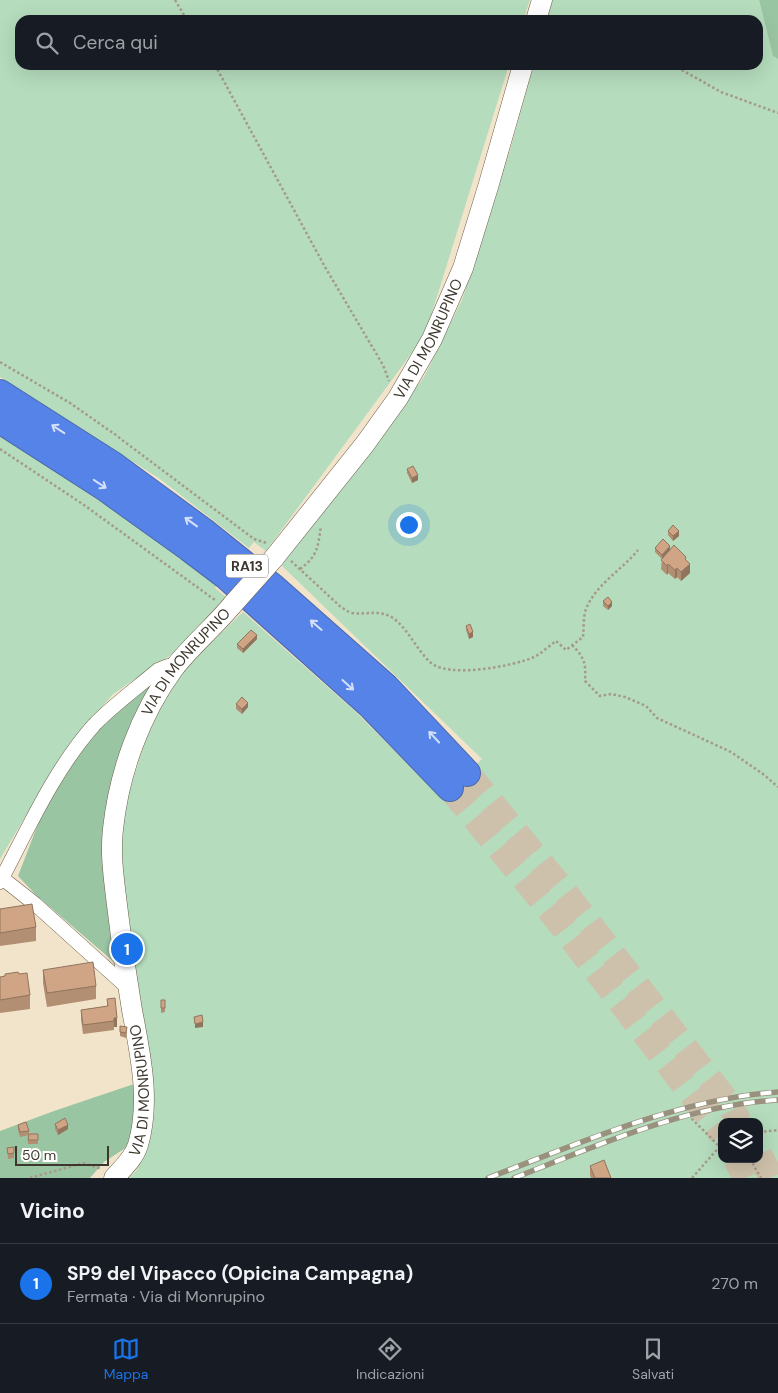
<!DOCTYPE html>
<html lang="it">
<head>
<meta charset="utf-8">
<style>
	:root { --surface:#171b24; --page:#242831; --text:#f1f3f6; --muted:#9ea1a6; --line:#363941; --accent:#1a73e8 }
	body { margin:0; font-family:"DM Sans",sans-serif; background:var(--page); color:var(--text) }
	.controls { position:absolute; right:15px; bottom:15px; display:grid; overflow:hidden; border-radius:10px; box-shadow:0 5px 20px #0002 }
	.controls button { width:45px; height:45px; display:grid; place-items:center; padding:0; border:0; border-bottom:1px solid var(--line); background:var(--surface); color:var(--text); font:25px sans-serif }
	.scale { position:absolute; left:15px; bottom:12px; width:94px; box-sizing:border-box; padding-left:5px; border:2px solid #3d372d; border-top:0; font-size:14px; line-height:18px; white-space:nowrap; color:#3d372d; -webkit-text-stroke:4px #fff; paint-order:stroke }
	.you { position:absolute; left:408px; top:524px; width:18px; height:18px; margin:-12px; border:4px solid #fff; border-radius:50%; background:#1a73e8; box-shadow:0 0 0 8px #1a73e833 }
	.badge { display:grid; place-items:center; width:32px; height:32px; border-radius:50%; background:var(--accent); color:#fff; font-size:16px; font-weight:700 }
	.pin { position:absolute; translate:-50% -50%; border:2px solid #fff; box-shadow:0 1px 5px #0006 }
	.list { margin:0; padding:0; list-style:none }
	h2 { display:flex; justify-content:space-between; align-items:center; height:65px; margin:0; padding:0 20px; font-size:21px }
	h2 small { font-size:16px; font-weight:400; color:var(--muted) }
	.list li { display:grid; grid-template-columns:32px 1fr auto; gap:15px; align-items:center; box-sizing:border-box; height:80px; padding:0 20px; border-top:1px solid var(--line) }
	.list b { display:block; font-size:19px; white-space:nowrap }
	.list p { margin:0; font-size:16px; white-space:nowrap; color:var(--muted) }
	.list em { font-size:16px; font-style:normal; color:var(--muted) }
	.icon { flex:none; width:28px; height:28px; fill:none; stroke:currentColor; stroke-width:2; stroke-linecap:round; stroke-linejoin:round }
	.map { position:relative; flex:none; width:778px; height:1178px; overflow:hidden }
	.search { position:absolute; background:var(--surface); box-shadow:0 5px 20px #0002; left:15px; right:15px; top:15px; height:55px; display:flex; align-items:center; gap:12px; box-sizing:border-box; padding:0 18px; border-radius:15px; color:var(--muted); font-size:19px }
	.sheet { height:145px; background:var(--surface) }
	nav { display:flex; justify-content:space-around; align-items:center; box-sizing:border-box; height:70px; border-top:1px solid var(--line); background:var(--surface); font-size:14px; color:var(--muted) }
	nav a { display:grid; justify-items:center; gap:2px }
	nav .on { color:var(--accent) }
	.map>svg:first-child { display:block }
	.green { fill:#b5dcbd; fill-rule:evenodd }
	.forest { fill:#9ac5a3 }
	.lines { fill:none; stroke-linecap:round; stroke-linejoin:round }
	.motorway-tunnel { stroke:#cec1ab; stroke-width:26; stroke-dasharray:26 13; stroke-linecap:butt }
	.minor-casing { stroke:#695d47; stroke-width:15 }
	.secondary-casing { stroke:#695d47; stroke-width:21 }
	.motorway-casing { stroke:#4d68a7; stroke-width:28 }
	.path { stroke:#a59a87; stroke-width:2.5; stroke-dasharray:2.5 2.5; stroke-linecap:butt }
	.minor { stroke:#fff; stroke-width:14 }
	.secondary { stroke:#fff; stroke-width:20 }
	.motorway { stroke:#5583e8; stroke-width:26 }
	.rail-casing { stroke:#9a907e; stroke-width:5.5 }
	.rail { stroke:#fff; stroke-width:4; stroke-dasharray:11; stroke-linecap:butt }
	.secondary-bridge-casing { stroke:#695d47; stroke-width:21; stroke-linecap:butt }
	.secondary-bridge { stroke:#fff; stroke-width:20 }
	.wall { fill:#b28e72 }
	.shaded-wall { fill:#91745d }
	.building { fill:#cfa585; stroke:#91745d }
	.oneway { stroke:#d4e0f9 }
	.labels { text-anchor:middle; stroke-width:4; stroke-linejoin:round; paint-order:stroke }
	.shield { fill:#fff; stroke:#77736c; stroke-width:1 }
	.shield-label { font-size:14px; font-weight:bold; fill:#3d372d }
	.street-label { font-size:15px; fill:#3d372d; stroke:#fff }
</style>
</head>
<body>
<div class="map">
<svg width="778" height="1178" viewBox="0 0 778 1178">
	<rect width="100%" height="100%" fill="#f2e4cb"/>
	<!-- green -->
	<path class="green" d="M0,0H530L523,20H20V65H509L425,335L266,551L254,542L249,548L160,479L0,377Z
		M552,0H759L773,56L778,59V1178H129L137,1170L150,1135L118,862L127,798L150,726L185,668L243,612L357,713L441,798L482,759L281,565L424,377L462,300L508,157L534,65H758V20H547ZM722,1122H759V1159H722Z
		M0,436L51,466L218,583L215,588L226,597L171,655L113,694L63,753L0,859Z"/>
	<!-- forest -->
	<path class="forest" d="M759,0H778V59L773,56Z
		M161,676L117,784L121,968L36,895L18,876L43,811L95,727Z
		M134,1084L135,1119L130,1145L104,1162L90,1178H0V1131L54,1111Z"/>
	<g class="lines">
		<!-- motorway-tunnel -->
		<path class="motorway-tunnel" d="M467,773L563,890L732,1108L739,1122
			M450,788L549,909L722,1134
			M759,1155L772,1178
			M736,1159L746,1178"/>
		<!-- minor casing -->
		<g class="minor-casing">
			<path id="minor" d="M2,878L35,904L128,988
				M0,882C28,829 54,770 94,725C113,705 137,688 158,670L168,666L175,667"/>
		</g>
		<!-- secondary casing -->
		<g class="secondary-casing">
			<g id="secondary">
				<path d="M536,20L542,0"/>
				<path id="s1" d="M274,558L365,444L398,398L432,339L463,268L488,187L523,65"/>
				<path id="s2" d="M114,1178C123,1168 134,1158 138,1145C151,1101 140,1053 132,1010C126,975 121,940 117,905C114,879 110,855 113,829C119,773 140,714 174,668C192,645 215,626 233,604"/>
			</g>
		</g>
		<!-- motorway casing -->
		<g class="motorway-casing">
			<path id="motorway" d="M0,393L113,465L203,531L274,588L386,687L467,773
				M0,420L104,487L189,548L226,576L370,705L450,788"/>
		</g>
		<!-- path -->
		<path class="path" d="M175,0L187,20
			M215,65L325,267L383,365L389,381
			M673,65L721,92L778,113
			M0,362L70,403L113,433L254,539L267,543
			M0,449L84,505L215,600
			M291,561L342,608C345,609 348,612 352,613C367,615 379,609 393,618C409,630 416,649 430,662C447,679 514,666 534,657C542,653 549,646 556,641L566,650L583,637C584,628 583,617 586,609C596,584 622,570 638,550
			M300,569C318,556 318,546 321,526
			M572,645C585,658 586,664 585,681L600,696L611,694L625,697L646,706L657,718L731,752L763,774L778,787
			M688,1115L719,1146
			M759,1132L778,1130
			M750,1159L761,1178
			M30,1178L83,1163L102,1169
			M692,1178L722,1144"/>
		<!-- minor -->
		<use href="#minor" class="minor"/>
		<!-- secondary -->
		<use href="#secondary" class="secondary"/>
		<!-- motorway -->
		<use href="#motorway" class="motorway"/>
		<!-- rail casing -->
		<g class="rail-casing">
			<path id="rail" d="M488,1178C580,1143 679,1099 778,1092
				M514,1178C596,1146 688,1105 778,1100"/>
		</g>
		<!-- rail -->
		<use href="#rail" class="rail"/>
		<!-- secondary-bridge casing -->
		<g class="secondary-bridge-casing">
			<path id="secondary-bridge" d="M233,604L274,558"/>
		</g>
		<!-- secondary-bridge -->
		<use href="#secondary-bridge" class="secondary-bridge"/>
	</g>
	<!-- wall -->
	<path class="wall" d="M407,469L418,480L412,483L407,473Z
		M668,531L679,536L673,541L668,535Z
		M655,548L670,549L686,560L690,573L681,581L677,577L675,579L668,573L667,575L661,569L662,559L655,552Z
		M603,601L612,606L608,610L603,606Z
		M466,626L473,637L469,639L466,630Z
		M257,639L243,653L237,648V644Z
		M236,704L248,707L242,714L236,709Z
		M0,909L36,927V941L0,946Z
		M43,970L96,986V999L47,1007L43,983Z
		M0,977L30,995V1009L0,1013Z
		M107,999L117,1027H114V1030L83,1034L81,1019V1010L107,1006Z
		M161,1000H165V1012L161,1013Z
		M120,1032H127L126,1038L120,1036Z
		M55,1124L68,1129L58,1135L55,1129Z
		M18,1125L29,1131V1135L20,1137L18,1130Z
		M38,1134V1144H28V1140Z
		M7,1148L14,1153V1158L8,1159Z
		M590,1166L611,1178H591L590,1175Z"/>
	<!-- shaded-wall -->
	<path class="shaded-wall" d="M418,475V480L412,483V478Z
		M679,531V536L673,541V536Z
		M670,546V551L662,559V555Z
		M668,564V573L667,575V566Z
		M690,564V573L681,581V572Z
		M677,568V577L675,579V570Z
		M612,602V606L608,610V606Z
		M473,632V637L469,639V634Z
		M257,635V639L243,653V649Z
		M248,703V707L242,714V709Z
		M114,1018H117V1027H114Z
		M203,1022V1027L195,1028V1024Z
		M68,1125V1129L58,1135V1130Z"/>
	<!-- building -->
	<path class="building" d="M413,466L418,475L412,478L407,469Z
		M673,525L679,531L673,536L668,531Z
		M663,539L670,546L662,555L655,548Z
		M674,545L686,557L685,559L690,564L681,572L677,568L675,570L668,564L667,566L661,560Z
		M608,597L612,602L608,606L603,601Z
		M470,624L473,632L469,634L466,626Z
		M251,630L257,635L243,649L237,644Z
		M242,697L248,703L242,709L236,704Z
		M32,904L36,927L0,933V909Z
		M93,962L96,986L47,993L43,970Z
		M18,972L19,974L27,973L30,995L0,1000V977L5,976V974Z
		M115,998L117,1018H114V1021L83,1025L81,1010L108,1006L107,999Z
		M161,1000H165V1008H161Z
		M202,1015L203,1022L195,1024L194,1017Z
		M120,1026L127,1027L126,1033L120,1032Z
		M65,1118L68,1125L58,1130L55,1124Z
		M26,1122L29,1131L20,1132L18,1125Z
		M29,1134H38V1140H28Z
		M14,1147V1153L8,1154L7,1148Z
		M604,1160L611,1178H595L590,1166Z"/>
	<!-- one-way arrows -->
	<defs><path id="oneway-shaft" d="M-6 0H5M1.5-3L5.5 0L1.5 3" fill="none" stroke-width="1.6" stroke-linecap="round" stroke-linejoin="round" transform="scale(1.25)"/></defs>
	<g class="oneway">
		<use href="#oneway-shaft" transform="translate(58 429) rotate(-147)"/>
		<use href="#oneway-shaft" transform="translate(100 484) rotate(34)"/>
		<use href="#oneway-shaft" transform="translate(191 522) rotate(-144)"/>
		<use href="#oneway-shaft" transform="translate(316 625) rotate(-139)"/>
		<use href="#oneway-shaft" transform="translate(348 685) rotate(42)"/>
		<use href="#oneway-shaft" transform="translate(434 737) rotate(-133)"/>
	</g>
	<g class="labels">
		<!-- shield labels -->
		<rect class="shield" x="226" y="554.5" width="42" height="23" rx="4"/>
		<g class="shield-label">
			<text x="247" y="571">RA13</text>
		</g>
		<!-- street labels -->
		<g class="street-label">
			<text dy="5" stroke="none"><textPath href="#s1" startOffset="269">VIA DI MONRUPINO</textPath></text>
			<text dy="5" stroke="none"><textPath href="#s2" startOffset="546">VIA DI MONRUPINO</textPath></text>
			<text dy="5" stroke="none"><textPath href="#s2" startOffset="96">VIA DI MONRUPINO</textPath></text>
		</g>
	</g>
</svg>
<div class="controls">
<button><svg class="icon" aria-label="layers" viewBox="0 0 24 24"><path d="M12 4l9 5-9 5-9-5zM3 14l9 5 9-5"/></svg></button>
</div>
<div class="scale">50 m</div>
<div class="you"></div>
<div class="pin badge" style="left:127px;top:949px">1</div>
<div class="search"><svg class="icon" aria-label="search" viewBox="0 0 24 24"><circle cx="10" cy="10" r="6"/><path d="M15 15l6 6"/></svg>Cerca qui</div>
</div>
<section class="sheet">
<h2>Vicino<small></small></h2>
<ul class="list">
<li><span class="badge">1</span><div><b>SP9 del Vipacco (Opicina Campagna)</b><p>Fermata · Via di Monrupino</p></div><em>270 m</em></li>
</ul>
</section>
<nav>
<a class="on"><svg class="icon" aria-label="map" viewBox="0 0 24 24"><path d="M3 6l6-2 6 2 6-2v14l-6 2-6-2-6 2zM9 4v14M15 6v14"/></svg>Mappa</a>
<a><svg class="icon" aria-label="directions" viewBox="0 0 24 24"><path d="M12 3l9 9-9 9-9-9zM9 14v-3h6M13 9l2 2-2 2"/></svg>Indicazioni</a>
<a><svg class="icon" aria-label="saved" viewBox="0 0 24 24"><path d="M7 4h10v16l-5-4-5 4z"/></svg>Salvati</a>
</nav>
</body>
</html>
